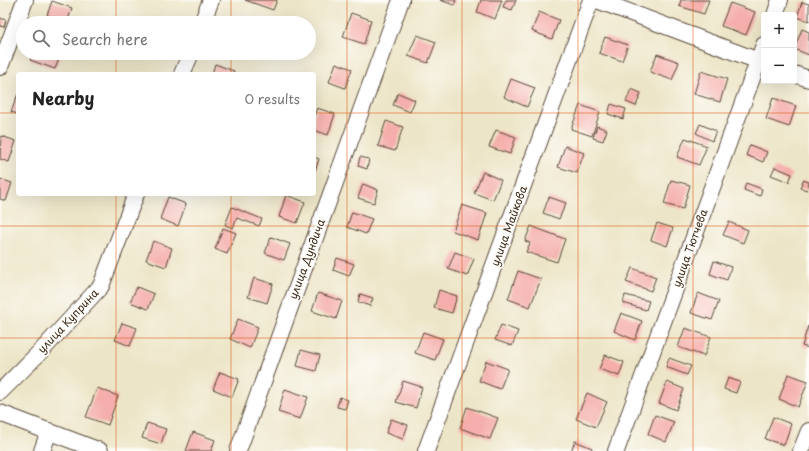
<!DOCTYPE html>
<html lang="en">
<head>
<meta charset="utf-8">
<style>
	:root { --surface:#fff; --page:#f6f6f6; --text:#222; --muted:#767676; --line:#e0e0e0 }
	body { margin:0; font-family:"Playpen Sans",sans-serif; background:var(--page); color:var(--text) }
	.controls { position:absolute; right:12px; top:12px; display:grid; overflow:hidden; border-radius:4px; box-shadow:0 4px 16px #0002 }
	.controls button { width:36px; height:36px; display:grid; place-items:center; padding:0; border:0; border-bottom:1px solid var(--line); background:var(--surface); color:var(--text); font:20px sans-serif }
	.list { margin:0; padding:0; list-style:none }
	h2 { display:flex; justify-content:space-between; align-items:center; height:52px; margin:0; padding:0 16px; font-size:17px }
	h2 small { font-size:13px; font-weight:400; color:var(--muted) }
	.icon { flex:none; width:22px; height:22px; fill:none; stroke:currentColor; stroke-width:2; stroke-linecap:round; stroke-linejoin:round }
	.map { position:relative; flex:none; width:809px; height:451px; overflow:hidden }
	.search { position:absolute; background:var(--surface); box-shadow:0 4px 16px #0002; left:16px; top:16px; width:300px; height:44px; display:flex; align-items:center; gap:10px; box-sizing:border-box; padding:0 14px; border-radius:22px; color:var(--muted); font-size:15px }
	.panel { position:absolute; background:var(--surface); box-shadow:0 4px 16px #0002; left:16px; top:72px; width:300px; height:124px; border-radius:4px }
	.map>svg:first-child { display:block }
	.building { fill:#f5aeab }
	.lines { fill:none; stroke-linecap:round; stroke-linejoin:round }
	.minor-casing { stroke:#564637; stroke-width:18 }
	.minor { stroke:#fff; stroke-width:16 }
	.grid { fill:none; stroke:#df570d; stroke-width:1; stroke-opacity:0.55 }
	.labels { text-anchor:middle; stroke-width:3.5; stroke-linejoin:round; paint-order:stroke }
	.street-label { font-size:11px; fill:#3b2a1e; stroke:#fdfcf7 }
</style>
</head>
<body>
<div class="map">
<svg width="809" height="451" viewBox="0 0 809 451">
	<rect width="100%" height="100%" fill="#fdfcf7"/>
	<filter id="ink" filterUnits="userSpaceOnUse"><feTurbulence type="fractalNoise" baseFrequency=".025" numOctaves="2"/><feDisplacementMap in="SourceGraphic" scale="8" xChannelSelector="R" yChannelSelector="G"/><feConvolveMatrix kernelMatrix="1 2 1 2 8 2 1 2 1" color-interpolation-filters="sRGB"/></filter>
	<filter id="wash" filterUnits="userSpaceOnUse"><feTurbulence type="fractalNoise" baseFrequency=".012" numOctaves="4" result="noise"/><feDisplacementMap in="SourceGraphic" scale="16" xChannelSelector="R" yChannelSelector="G"/><feGaussianBlur stdDeviation="0.9" result="paint"/><feColorMatrix in="noise" values="0 0 0 0 0 0 0 0 0 0 0 0 0 0 0 0 0 1.4 0 .05"/><feComposite in="paint" operator="in"/></filter>
	<g filter="url(#wash)">
		<rect width="100%" height="100%" fill="#ede5c7"/>
		<g id="blocks">
			<!-- building -->
			<path class="building" d="M245,0H277L273,10Z
				M440,0H456L454,5Z
				M481,0H502L495,19L477,12Z
				M506,0H516L512,10L503,7Z
				M681,0H709L704,14L679,6Z
				M52,1L72,8L67,23L47,15Z
				M802,2L809,4V21L797,17Z
				M730,3L755,12L746,35L721,26Z
				M539,12L559,20L552,39L532,31Z
				M351,13L371,20L364,44L343,37Z
				M0,18L6,20L4,27L0,26Z
				M802,29L809,32V55L794,49Z
				M417,35L436,42L428,63L408,56Z
				M605,37L628,45L622,61L599,53Z
				M33,53H57L61,54L55,69L30,60Z
				M657,54L679,62L672,80L650,72Z
				M336,63L352,69L345,88L329,82Z
				M215,64L234,71L233,74H212Z
				M701,71L727,79L720,102L694,94Z
				M511,79L535,88L527,107L504,97Z
				M631,89L641,93L636,106L626,102Z
				M398,93L415,100L410,112L393,105Z
				M18,94V114L11,112Z
				M773,98L796,106L789,127L766,119Z
				M611,104L626,109L623,119L608,114Z
				M580,105L600,112L592,136L571,129Z
				M317,108L335,114L328,135L314,130V116Z
				M386,121L403,127L395,151L378,146Z
				M700,124L716,131L712,141L696,133Z
				M597,126L607,130L603,141L593,138Z
				M496,130L516,137L510,154L489,147Z
				M1,136L16,141L9,162L0,159Z
				M685,138L707,146L699,165L677,157Z
				M750,145L767,152L763,162L746,155Z
				M565,146L584,153L577,173L558,167Z
				M314,157L319,159L314,174Z
				M360,157L369,159L367,169L358,166Z
				M775,167L792,174L789,182L771,175Z
				M483,172L501,180L493,200L474,193Z
				M0,179L12,183L6,201L0,199Z
				M671,180L690,185L683,209L664,204Z
				M803,180L809,182L807,190L800,188Z
				M746,183L762,189L760,196L744,190Z
				M363,184L378,190L374,203L358,198Z
				M286,195L305,202L297,223L279,217Z
				M168,197L186,204L178,226L160,219Z
				M549,197L566,203L559,219L543,213Z
				M462,205L487,213L478,240L453,231Z
				M232,207L262,219L259,226L237,218L233,228L225,225Z
				M352,212L372,219L366,234L347,227Z
				M729,222L748,230L743,243L723,235Z
				M657,223L673,228L667,246L651,240Z
				M531,226L565,239L557,262L526,252L530,243L525,241Z
				M223,228L236,233L227,254L215,249Z
				M271,237L290,244L284,260L265,253Z
				M153,241L172,248L166,267L146,260Z
				M455,252L474,259L467,276L448,269Z
				M337,258L354,264L349,276L333,270Z
				M714,261L731,267L727,280L710,274Z
				M632,268L656,277L651,291L626,282Z
				M518,271L541,279L530,307L508,299Z
				M254,278L273,284L267,303L248,297Z
				M137,287L154,294L148,309L130,302Z
				M439,290L457,296L452,313L434,308Z
				M318,293L342,301L336,319L312,311Z
				M698,293L719,301L712,320L691,313Z
				M360,294L373,298L370,306L358,302Z
				M625,295L649,301L646,310L623,303Z
				M621,313L642,321L635,340L614,331Z
				M238,319L258,327L250,348L230,339Z
				M122,323L137,328L130,346L115,340Z
				M501,325L518,331L512,346L495,340Z
				M808,326H809V348L802,346Z
				M685,328L711,337L704,356L678,347Z
				M423,332L443,339L435,360L415,353Z
				M301,350L320,355L316,371L297,366Z
				M605,355L624,362L619,376L599,369Z
				M669,358L691,366L687,375L666,367Z
				M486,361L508,369L500,389L479,381Z
				M220,372L239,379L232,397L213,389Z
				M788,374L808,381L798,407L779,399Z
				M728,378L740,382L736,393L724,389Z
				M403,381L422,387L416,408L396,402Z
				M667,382L684,389L676,410L659,403Z
				M97,388L118,396L108,425L86,417Z
				M285,389L308,397L300,419L278,412Z
				M587,393L607,402L596,427L576,419Z
				M340,397L348,400L345,409L337,407Z
				M467,407L498,418L490,439L460,428Z
				M655,415L674,422L666,442L648,434Z
				M773,417L791,424L784,445L765,439Z
				M391,419L408,425L403,439L386,433Z
				M147,423L166,429L161,444L142,438Z
				M193,432L215,440L211,451H186Z
				M575,441L592,448L591,451H571Z"/>
		</g>
	</g>
	<g filter="url(#ink)">
		<use href="#blocks" fill-opacity="0" stroke="#564637" stroke-width="1"/>
		<g class="lines">
			<!-- minor casing -->
			<g class="minor-casing">
				<path id="minor" d="M597,0L764,63
					M775,15L780,0
					M202,23L211,0
					M0,67L25,0
					M182,74L191,53
					M794,74L809,79
					M0,392L44,348L101,286L136,194
					M0,413L100,451
					M42,451L49,431
					M238,451L401,0
					M426,451L591,0
					M616,451L764,45
					M801,451L809,431"/>
			</g>
			<!-- minor -->
			<use href="#minor" class="minor"/>
		</g>
	</g>
	<!-- grid -->
	<path class="grid" d="M116,0V23M231,0V23M347,0V451M462,0V451M578,0V451M693,0V451M116,53V74M231,53V74M0,113H18M314,113H809M116,194V451M231,194V451M0,226H809M0,338H809"/>
	<g class="labels">
		<!-- street labels -->
		<g class="street-label">
			<text transform="translate(509 226) rotate(-70)" y="4">улица Майкова</text>
			<text transform="translate(690 248) rotate(-70)" y="4">улица Тютчева</text>
			<text transform="translate(307 259) rotate(-70)" y="4">улица Дундича</text>
			<text transform="translate(68 321) rotate(-47)" y="4">улица Куприна</text>
		</g>
	</g>
</svg>
<div class="controls">
<button>+</button>
<button>−</button>
</div>
<div class="search"><svg class="icon" aria-label="search" viewBox="0 0 24 24"><circle cx="10" cy="10" r="6"/><path d="M15 15l6 6"/></svg>Search here</div>
<section class="panel">
<h2>Nearby<small>0 results</small></h2>
<ul class="list">
</ul>
</section>
</div>
</body>
</html>
